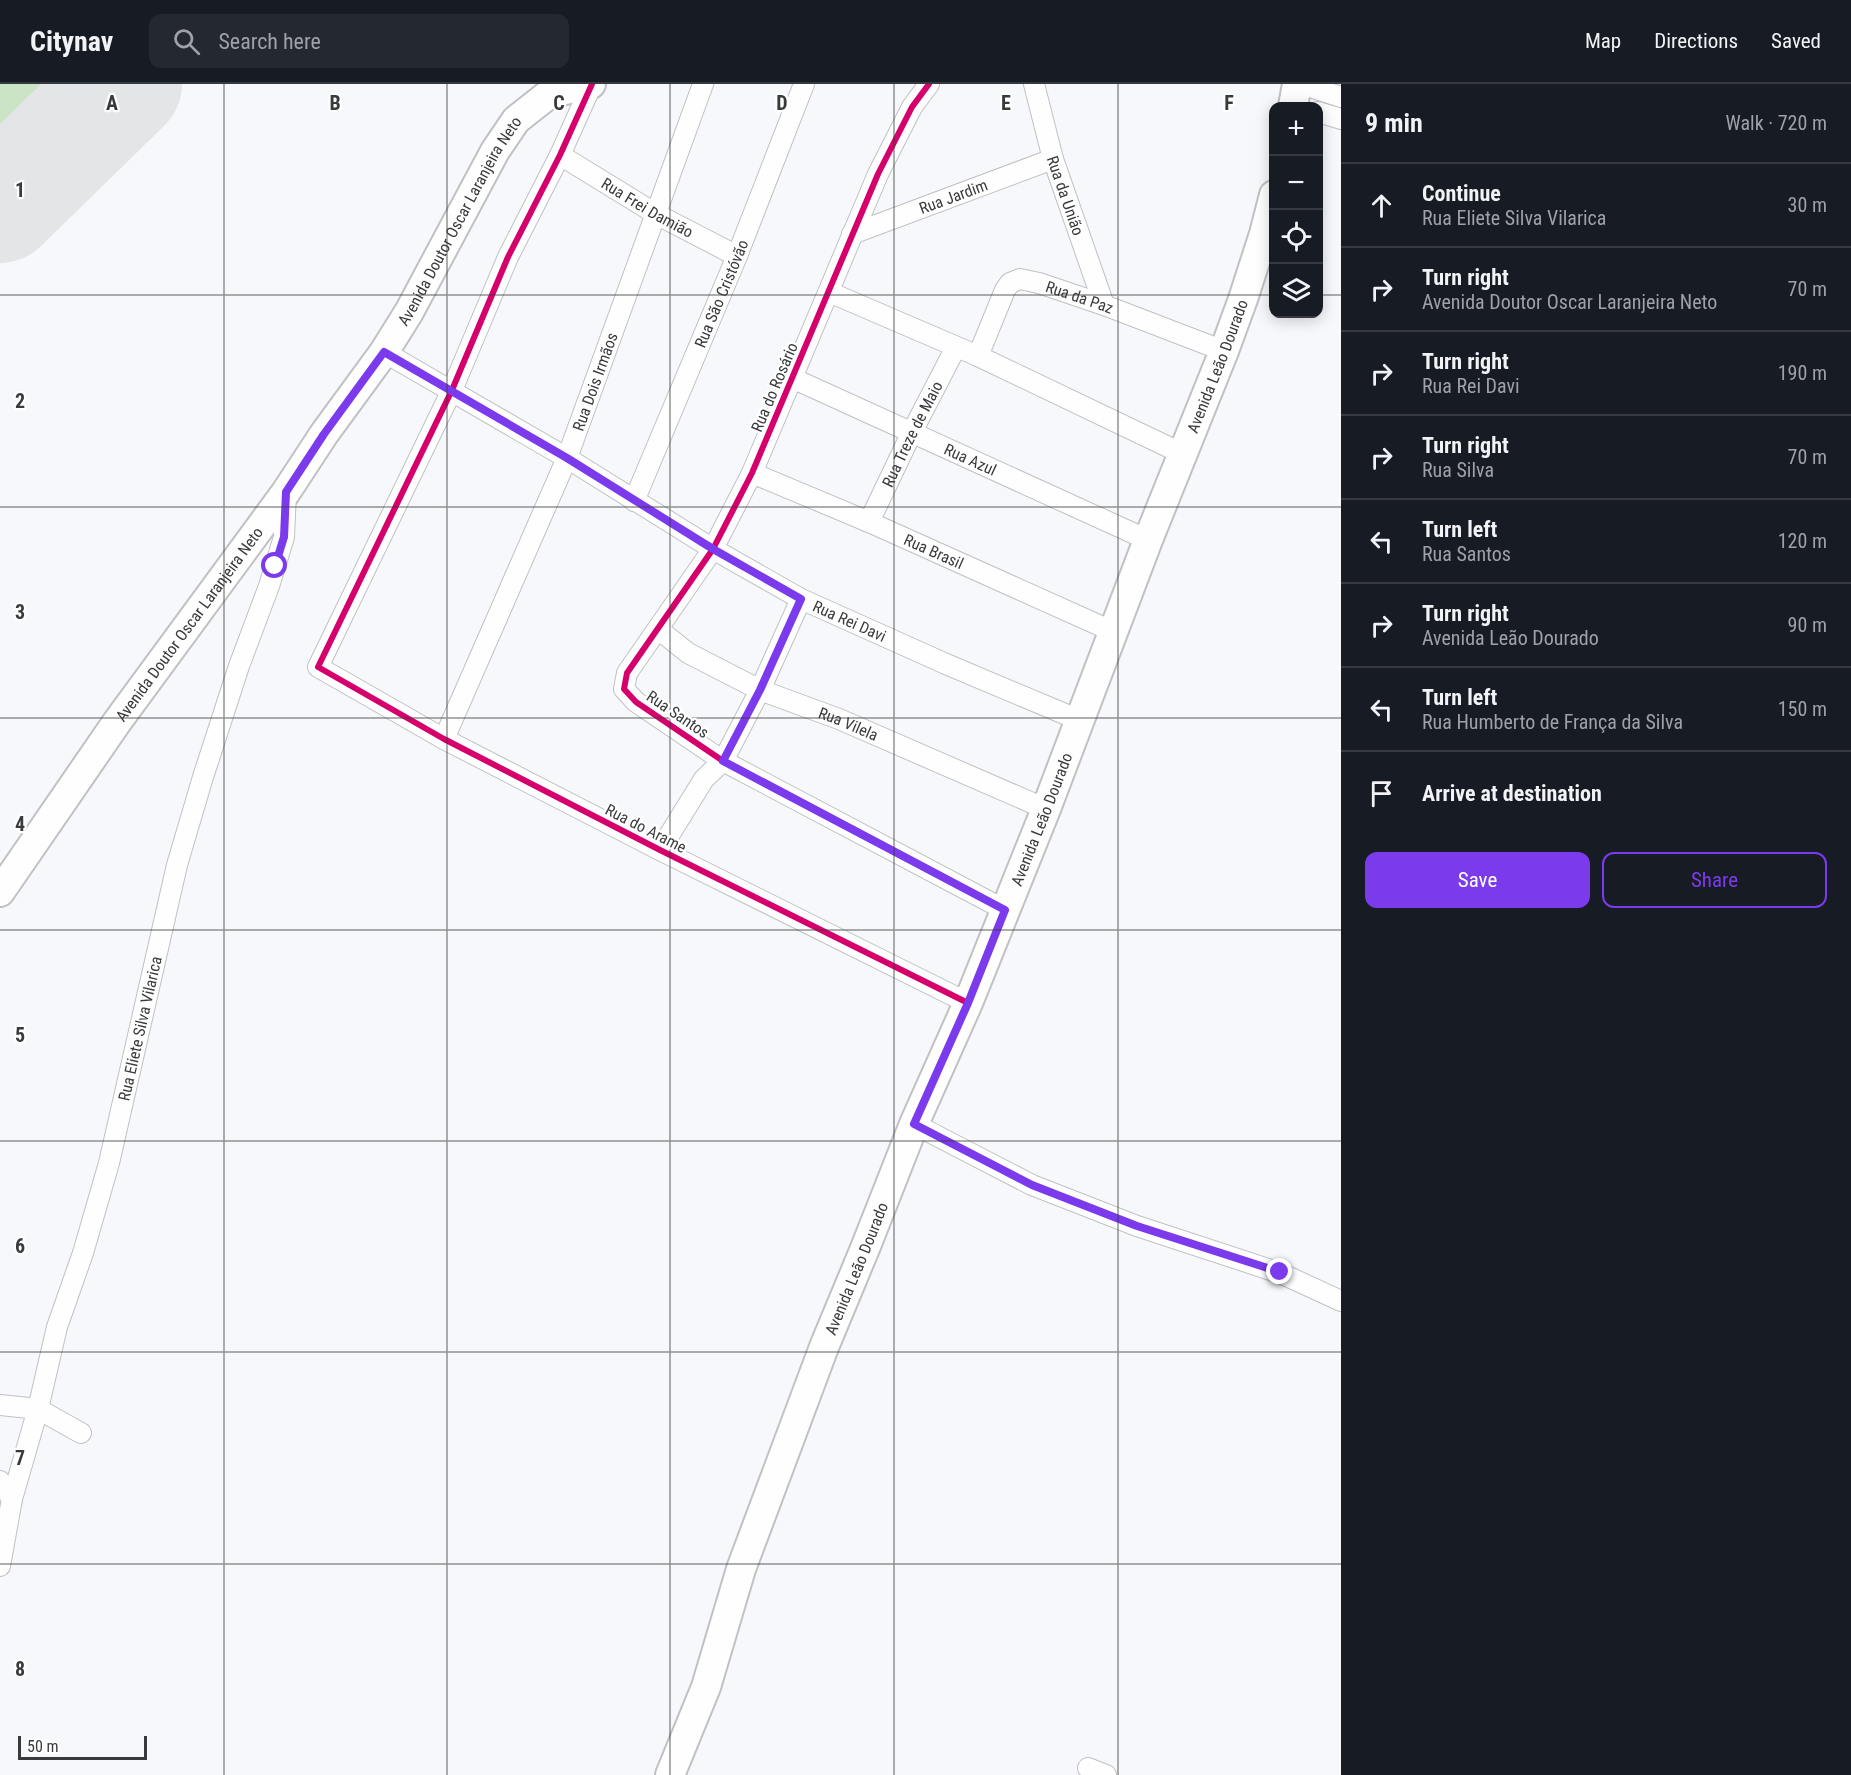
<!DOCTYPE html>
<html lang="en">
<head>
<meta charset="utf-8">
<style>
	:root { --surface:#171b24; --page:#242831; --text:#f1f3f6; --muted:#9ea1a6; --line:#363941; --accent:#7c3aed }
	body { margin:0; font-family:"Roboto Condensed",sans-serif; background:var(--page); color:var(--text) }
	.controls { position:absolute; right:18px; top:18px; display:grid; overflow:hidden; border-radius:12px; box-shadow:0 3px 15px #0003 }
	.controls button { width:54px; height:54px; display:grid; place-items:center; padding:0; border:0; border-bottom:2px solid var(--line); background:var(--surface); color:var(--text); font:30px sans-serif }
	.scale { position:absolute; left:18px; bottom:15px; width:129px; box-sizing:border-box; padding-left:6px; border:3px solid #393a3c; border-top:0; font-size:16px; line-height:21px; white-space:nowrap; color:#393a3c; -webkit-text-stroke:4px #fff; paint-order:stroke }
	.stop { position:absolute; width:18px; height:18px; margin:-14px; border:4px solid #7c3aed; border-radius:50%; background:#fff }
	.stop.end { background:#7c3aed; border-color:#fff; box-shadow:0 2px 6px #0008 }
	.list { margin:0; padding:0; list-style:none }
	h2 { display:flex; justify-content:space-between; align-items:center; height:78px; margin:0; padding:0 24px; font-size:26px }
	h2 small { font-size:20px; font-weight:400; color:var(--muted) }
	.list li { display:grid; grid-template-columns:39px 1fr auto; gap:18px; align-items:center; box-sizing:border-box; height:84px; padding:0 24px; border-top:2px solid var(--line) }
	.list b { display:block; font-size:22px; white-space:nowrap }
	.list p { margin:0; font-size:20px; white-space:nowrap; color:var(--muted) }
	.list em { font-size:20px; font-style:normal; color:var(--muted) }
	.actions { display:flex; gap:12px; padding:18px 24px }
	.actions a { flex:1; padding:14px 0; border:2px solid var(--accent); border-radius:12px; text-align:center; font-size:21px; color:var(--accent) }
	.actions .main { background:var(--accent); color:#fff }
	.icon { flex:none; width:33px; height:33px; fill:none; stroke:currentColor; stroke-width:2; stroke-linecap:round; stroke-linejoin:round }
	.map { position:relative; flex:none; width:1341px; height:1691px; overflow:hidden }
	header { display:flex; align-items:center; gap:36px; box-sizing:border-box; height:84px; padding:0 30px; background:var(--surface); border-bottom:2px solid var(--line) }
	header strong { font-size:28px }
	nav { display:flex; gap:33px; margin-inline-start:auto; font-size:21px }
	.search { width:420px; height:54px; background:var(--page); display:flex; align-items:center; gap:15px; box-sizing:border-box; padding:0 21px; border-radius:12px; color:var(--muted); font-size:22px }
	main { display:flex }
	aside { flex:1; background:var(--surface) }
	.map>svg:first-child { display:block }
	.green { fill:#cbe4c5 }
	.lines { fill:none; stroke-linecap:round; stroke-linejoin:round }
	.runway { stroke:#e4e5e6; stroke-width:116 }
	.street-casing { stroke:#c0c1c3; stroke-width:22 }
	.secondary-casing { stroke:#c0c1c3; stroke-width:32 }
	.street { stroke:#fefefe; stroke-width:20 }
	.secondary { stroke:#fefefe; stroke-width:28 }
	.cycleway-casing { stroke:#fff; stroke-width:10 }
	.cycleway { stroke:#d6006c; stroke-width:6 }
	.route { stroke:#7c3aed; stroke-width:8 }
	.grid { fill:none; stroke:#393a3c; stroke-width:1.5; stroke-opacity:0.55 }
	.labels { text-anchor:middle; stroke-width:4.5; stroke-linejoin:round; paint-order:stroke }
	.street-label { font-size:16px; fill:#393a3c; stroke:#fff }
	.grid-label { font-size:20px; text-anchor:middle; font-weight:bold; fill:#393a3c; stroke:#fff; stroke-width:4.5; stroke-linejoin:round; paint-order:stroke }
</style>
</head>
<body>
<header>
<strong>Citynav</strong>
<div class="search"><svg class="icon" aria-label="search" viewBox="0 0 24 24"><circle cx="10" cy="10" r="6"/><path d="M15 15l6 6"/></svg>Search here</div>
<nav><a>Map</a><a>Directions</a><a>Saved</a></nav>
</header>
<main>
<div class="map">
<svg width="1341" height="1691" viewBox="0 0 1341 1691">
	<rect width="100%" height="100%" fill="#f6f8fb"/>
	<!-- green -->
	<path class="green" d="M0,0H62L0,60Z"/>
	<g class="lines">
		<!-- runway -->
		<path class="runway" d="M0,121L124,0"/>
		<!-- street casing -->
		<g class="street-casing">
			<g id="street">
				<path d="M592,0L560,71L508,173L452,306L318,583L444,655L660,766L968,919"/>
				<path d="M929,0L912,23L878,90L752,389L713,465L627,589L624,605L636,618L723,677L1005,826"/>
				<path id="s1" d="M1034,0L1053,75L1104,221"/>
				<path d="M1301,0L1341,13"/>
				<path d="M1318,28L1341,35"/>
				<path id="s2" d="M560,71L656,130L737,172"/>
				<path id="s3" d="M852,150L1053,75"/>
				<path d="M829,208L978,272L1183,370"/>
				<path id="s4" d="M384,268L567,374L713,465L801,515L946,580L1079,636"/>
				<path id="s5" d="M978,272L1005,206L1010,199L1020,195L1039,199L1104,221L1224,267"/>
				<path id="s6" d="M792,294L1148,456"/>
				<path id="s7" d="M752,389L869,438L1114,548"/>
				<path id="s8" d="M634,417L737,172L804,0"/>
				<path id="s9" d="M869,438L912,348L956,263"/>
				<path id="s10" d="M658,545L688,569L760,606L839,635L1046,725"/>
				<path id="s11" d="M444,655L567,374L703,0"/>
				<path d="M660,766L704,695L723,677L760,606L801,515"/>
				<path d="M914,1040L1032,1101L1137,1142L1280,1189L1341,1217"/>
				<path d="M0,1321L38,1325L81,1349"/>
				<path d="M0,1397L12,1415"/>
				<path id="s12" d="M0,1482L12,1415L38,1325L57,1243L83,1169L109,1079L177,781L203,693L239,582L269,502L284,453L286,408"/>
				<path d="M1088,1684L1106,1691"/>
			</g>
		</g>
		<!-- secondary casing -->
		<g class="secondary-casing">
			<g id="secondary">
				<path d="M1293,22L1297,0"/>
				<path id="s13" d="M0,808L117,638L286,408L324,350L384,268L409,228L495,67L516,36L549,10L591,0"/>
				<path id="s14" d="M670,1691L706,1603L741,1485L824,1263L866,1162L914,1040L968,919L1046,725L1148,456L1224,267L1243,215L1264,150L1274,111"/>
			</g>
		</g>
		<!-- street -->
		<use href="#street" class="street"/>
		<!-- secondary -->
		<use href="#secondary" class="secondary"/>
		<!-- cycleway casing -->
		<g class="cycleway-casing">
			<path id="cycleway" d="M592,0L560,71L508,173L452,306L318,583L444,655L660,766L968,919
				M929,0L912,23L878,90L752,389L713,465L627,589L624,605L636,618L723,677L1005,826"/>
		</g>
		<!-- cycleway -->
		<use href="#cycleway" class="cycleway"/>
	</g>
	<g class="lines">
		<!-- route -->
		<path class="route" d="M275,482L284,453L286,408L324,350L384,268L567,374L713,465L801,515L760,606L723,677L1005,826L968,919L914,1040L1032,1101L1137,1142L1280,1188"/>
	</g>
	<!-- grid -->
	<path class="grid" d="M224,0V1691M447,0V1691M670,0V1691M894,0V1691M1118,0V1691M0,211H1274M1318,211H1341M0,423H1341M0,634H1341M0,846H1341M0,1057H1341M0,1268H1341M0,1480H1341"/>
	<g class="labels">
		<!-- street labels -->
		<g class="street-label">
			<text dy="6" stroke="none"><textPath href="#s1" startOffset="116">Rua da União</textPath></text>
			<text dy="6" stroke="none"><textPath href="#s3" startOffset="108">Rua Jardim</textPath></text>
			<text dy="6" stroke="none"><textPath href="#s2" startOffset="102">Rua Frei Damião</textPath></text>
			<text dy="6" stroke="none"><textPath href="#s13" startOffset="814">Avenida Doutor Oscar Laranjeira Neto</textPath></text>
			<text dy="6" stroke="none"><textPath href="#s8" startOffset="225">Rua São Cristóvão</textPath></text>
			<text dy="6" stroke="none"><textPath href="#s5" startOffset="153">Rua da Paz</textPath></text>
			<text dy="6" stroke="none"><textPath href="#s14" startOffset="1512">Avenida Leão Dourado</textPath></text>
			<text dy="6" stroke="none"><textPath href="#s11" startOffset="388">Rua Dois Irmãos</textPath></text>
			<text transform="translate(774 303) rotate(-67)" y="6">Rua do Rosário</text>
			<text dy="6" stroke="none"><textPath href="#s9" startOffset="98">Rua Treze de Maio</textPath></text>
			<text dy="6" stroke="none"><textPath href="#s6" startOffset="196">Rua Azul</textPath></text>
			<text dy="6" stroke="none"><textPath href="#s7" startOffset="198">Rua Brasil</textPath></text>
			<text dy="6" stroke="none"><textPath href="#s4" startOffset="538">Rua Rei Davi</textPath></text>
			<text dy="6" stroke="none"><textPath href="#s13" startOffset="328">Avenida Doutor Oscar Laranjeira Neto</textPath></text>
			<text transform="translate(678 630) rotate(34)" y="6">Rua Santos</text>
			<text dy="6" stroke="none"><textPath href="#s10" startOffset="214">Rua Vilela</textPath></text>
			<text dy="6" stroke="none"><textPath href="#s14" startOffset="1026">Avenida Leão Dourado</textPath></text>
			<text transform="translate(646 744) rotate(27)" y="6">Rua do Arame</text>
			<text dy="6" stroke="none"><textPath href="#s12" startOffset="556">Rua Eliete Silva Vilarica</textPath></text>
			<text dy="6" stroke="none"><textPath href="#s14" startOffset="540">Avenida Leão Dourado</textPath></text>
		</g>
	</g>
	<g class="grid-label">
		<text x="112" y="26">A</text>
		<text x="335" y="26">B</text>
		<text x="559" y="26">C</text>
		<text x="782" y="26">D</text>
		<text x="1006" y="26">E</text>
		<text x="1229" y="26">F</text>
		<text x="20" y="113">1</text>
		<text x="20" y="324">2</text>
		<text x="20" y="535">3</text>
		<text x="20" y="747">4</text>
		<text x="20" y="958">5</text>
		<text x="20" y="1169">6</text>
		<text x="20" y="1381">7</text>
		<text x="20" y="1592">8</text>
	</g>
</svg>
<div class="controls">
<button>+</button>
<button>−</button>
<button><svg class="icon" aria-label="locate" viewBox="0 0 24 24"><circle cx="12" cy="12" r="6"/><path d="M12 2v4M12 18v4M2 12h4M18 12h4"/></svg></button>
<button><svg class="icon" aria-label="layers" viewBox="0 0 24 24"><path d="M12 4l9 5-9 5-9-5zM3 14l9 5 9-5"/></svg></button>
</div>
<div class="scale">50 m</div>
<div class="stop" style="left:275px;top:482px"></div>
<div class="stop end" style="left:1280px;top:1188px"></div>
</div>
<aside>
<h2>9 min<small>Walk · 720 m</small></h2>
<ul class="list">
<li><svg class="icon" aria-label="ahead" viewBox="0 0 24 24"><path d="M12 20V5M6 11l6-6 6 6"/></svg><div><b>Continue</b><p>Rua Eliete Silva Vilarica</p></div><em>30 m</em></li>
<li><svg class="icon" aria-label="right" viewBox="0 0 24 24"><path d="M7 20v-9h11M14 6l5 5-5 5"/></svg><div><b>Turn right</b><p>Avenida Doutor Oscar Laranjeira Neto</p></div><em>70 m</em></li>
<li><svg class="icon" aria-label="right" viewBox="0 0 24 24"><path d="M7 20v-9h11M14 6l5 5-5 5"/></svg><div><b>Turn right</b><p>Rua Rei Davi</p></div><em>190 m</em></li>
<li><svg class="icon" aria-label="right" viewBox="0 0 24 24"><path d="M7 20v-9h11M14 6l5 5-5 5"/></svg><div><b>Turn right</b><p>Rua Silva</p></div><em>70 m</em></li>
<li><svg class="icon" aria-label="left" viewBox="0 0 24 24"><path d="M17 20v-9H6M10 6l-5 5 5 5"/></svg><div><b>Turn left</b><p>Rua Santos</p></div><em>120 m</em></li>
<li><svg class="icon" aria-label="right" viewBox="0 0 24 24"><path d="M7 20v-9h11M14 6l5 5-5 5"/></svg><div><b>Turn right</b><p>Avenida Leão Dourado</p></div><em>90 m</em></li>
<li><svg class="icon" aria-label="left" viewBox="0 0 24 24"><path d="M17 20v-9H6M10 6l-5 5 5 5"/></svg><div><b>Turn left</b><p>Rua Humberto de França da Silva</p></div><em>150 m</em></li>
<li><svg class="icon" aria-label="arrive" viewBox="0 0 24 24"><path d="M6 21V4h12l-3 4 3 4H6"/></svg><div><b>Arrive at destination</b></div></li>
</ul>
<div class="actions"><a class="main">Save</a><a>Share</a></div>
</aside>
</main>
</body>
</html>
